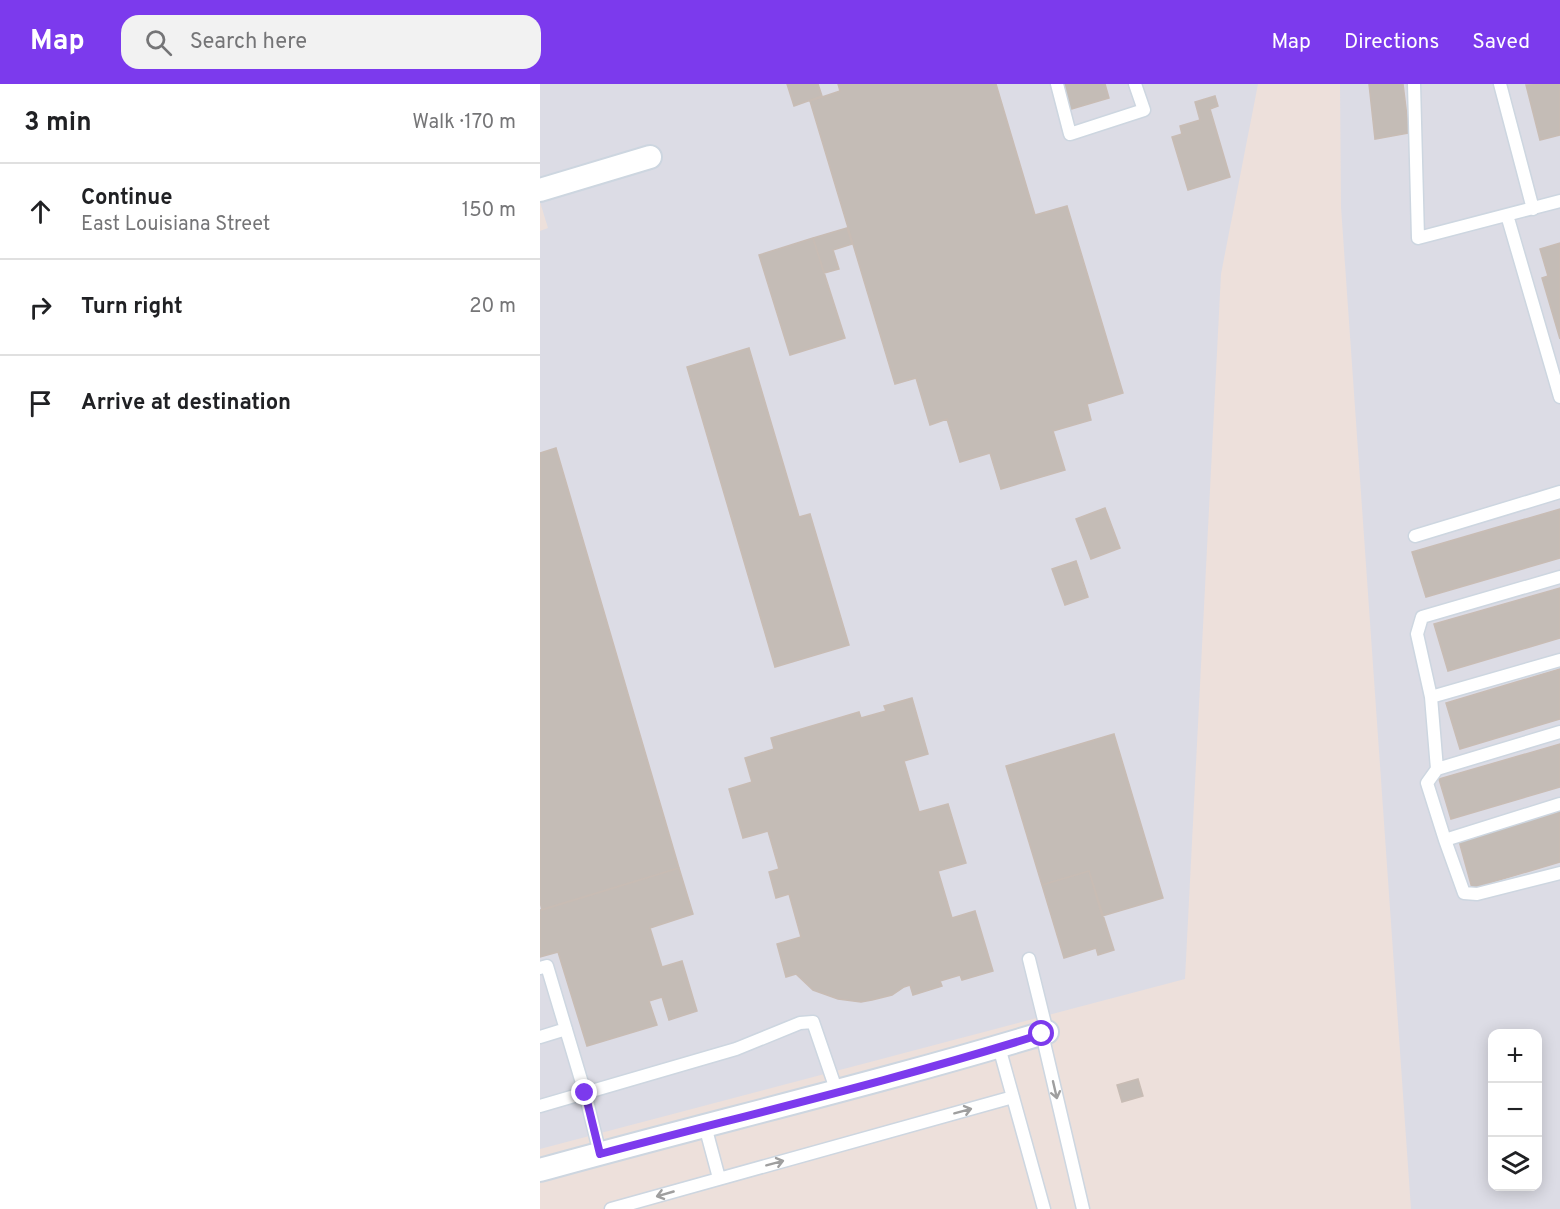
<!DOCTYPE html>
<html lang="en">
<head>
<meta charset="utf-8">
<style>
	:root { --surface:#fff; --page:#f2f2f2; --text:#202124; --muted:#757577; --line:#e0e0e0; --accent:#7c3aed }
	body { margin:0; font-family:Overpass,sans-serif; background:var(--page); color:var(--text) }
	.controls { position:absolute; right:18px; bottom:18px; display:grid; overflow:hidden; border-radius:12px; box-shadow:0 3px 15px #0003 }
	.controls button { width:54px; height:54px; display:grid; place-items:center; padding:0; border:0; border-bottom:2px solid var(--line); background:var(--surface); color:var(--text); font:30px sans-serif }
	.stop { position:absolute; width:18px; height:18px; margin:-14px; border:4px solid #7c3aed; border-radius:50%; background:#fff }
	.stop.end { background:#7c3aed; border-color:#fff; box-shadow:0 2px 6px #0008 }
	.list { margin:0; padding:0; list-style:none }
	h2 { display:flex; justify-content:space-between; align-items:center; height:78px; margin:0; padding:0 24px; font-size:26px }
	h2 small { font-size:20px; font-weight:400; color:var(--muted) }
	.list li { display:grid; grid-template-columns:39px 1fr auto; gap:18px; align-items:center; box-sizing:border-box; height:96px; padding:0 24px; border-top:2px solid var(--line) }
	.list b { display:block; font-size:22px; white-space:nowrap }
	.list p { margin:0; font-size:20px; white-space:nowrap; color:var(--muted) }
	.list em { font-size:20px; font-style:normal; color:var(--muted) }
	.icon { flex:none; width:33px; height:33px; fill:none; stroke:currentColor; stroke-width:2; stroke-linecap:round; stroke-linejoin:round }
	.map { position:relative; flex:none; width:1020px; height:1125px; overflow:hidden }
	header { display:flex; align-items:center; gap:36px; box-sizing:border-box; height:84px; padding:0 30px; background:var(--accent); color:#fff }
	header strong { font-size:28px }
	nav { display:flex; gap:33px; margin-inline-start:auto; font-size:21px }
	.search { width:420px; height:54px; background:var(--page); display:flex; align-items:center; gap:15px; box-sizing:border-box; padding:0 21px; border-radius:18px; color:var(--muted); font-size:22px }
	main { display:flex }
	aside { flex:1; background:var(--surface) }
	.map>svg:first-child { display:block }
	.industrial { fill:#dcdce5; fill-rule:evenodd }
	.building { fill:#c4bcb6; stroke:#c8bcb4; stroke-width:1.5 }
	.lines { fill:none; stroke-linecap:round; stroke-linejoin:round }
	.service-casing { stroke:#cdd6e0; stroke-width:15 }
	.minor-casing { stroke:#cdd6e0; stroke-width:26 }
	.service { stroke:#fff; stroke-width:12 }
	.minor { stroke:#fff; stroke-width:22 }
	.oneway { stroke:#9f9f9f }
	.route { stroke:#7c3aed; stroke-width:8 }
</style>
</head>
<body>
<header>
<strong>Map</strong>
<div class="search"><svg class="icon" aria-label="search" viewBox="0 0 24 24"><circle cx="10" cy="10" r="6"/><path d="M15 15l6 6"/></svg>Search here</div>
<nav><a>Map</a><a>Directions</a><a>Saved</a></nav>
</header>
<main>
<aside>
<h2>3 min<small>Walk · 170 m</small></h2>
<ul class="list">
<li><svg class="icon" aria-label="ahead" viewBox="0 0 24 24"><path d="M12 20V5M6 11l6-6 6 6"/></svg><div><b>Continue</b><p>East Louisiana Street</p></div><em>150 m</em></li>
<li><svg class="icon" aria-label="right" viewBox="0 0 24 24"><path d="M7 20v-9h11M14 6l5 5-5 5"/></svg><div><b>Turn right</b></div><em>20 m</em></li>
<li><svg class="icon" aria-label="arrive" viewBox="0 0 24 24"><path d="M6 21V4h12l-3 4 3 4H6"/></svg><div><b>Arrive at destination</b></div></li>
</ul>
</aside>
<div class="map">
<svg width="1020" height="1125" viewBox="0 0 1020 1125">
	<rect width="100%" height="100%" fill="#ede0db"/>
	<!-- industrial -->
	<path class="industrial" d="M0,0H718L681,190L645,895L0,1065V147L8,144L0,118Z
		M800,0H1020V1125H871L801,123ZM952,950H998V1102H952Z"/>
	<!-- building -->
	<path class="building" d="M247,0H278L282,12L254,22Z
		M298,0H456L495,131L527,122L583,309L547,320L551,336L513,347L525,386L461,405L450,369L420,378L407,335L390,341L376,294L355,300L270,17L300,7Z
		M521,0H565L569,14L528,26Z
		M829,0H863L869,49L835,55Z
		M1020,0V51L1000,56L986,1Z
		M675,12L678,22L670,25L690,93L648,106L632,53L642,50L640,42L660,36L655,18Z
		M307,144L312,160L293,166L299,185L284,189L273,154Z
		M273,154L305,254L250,271L219,171Z
		M1020,159V255L1002,194L1008,192L1000,165Z
		M209,264L259,433L270,430L309,561L235,583L147,283Z
		M16,364L139,784L2,826L0,818V369Z
		M565,424L580,464L551,475L536,435Z
		M1020,425V474L886,513L872,468Z
		M536,477L548,513L525,521L512,485Z
		M1020,504V554L908,587L894,540Z
		M1020,585V635L920,665L906,619Z
		M372,614L388,670L364,677L379,728L408,720L426,779L398,787L412,834L435,827L453,887L422,896L420,891L400,897L402,902L373,911L370,901L364,903L352,911L332,916L321,918L298,915L273,906L256,890L246,893L237,860L261,853L249,810L236,814L229,788L239,785L228,747L203,754L189,705L212,698L205,674L234,665L231,654L319,628L321,634L346,627L344,622Z
		M574,650L623,814L562,832L549,787L502,801L466,682Z
		M1020,660V703L911,735L899,695Z
		M1020,728V778L932,804L919,757Z
		M139,784L153,830L110,844L122,883L142,877L157,927L129,936L122,913L109,917L117,941L47,962L18,868L0,873V826Z
		M549,787L574,866L558,871L556,864L524,874L502,801Z
		M598,995L603,1012L582,1018L577,1001Z"/>
	<g class="lines">
		<!-- service casing -->
		<g class="service-casing">
			<path id="service" d="M517,0L530,50L604,26L595,0
				M874,0L878,154L1020,117
				M960,0L993,125
				M967,131L1020,313
				M875,452L1020,408
				M1020,493L882,533L877,550L891,613L1020,576
				M891,613L897,685L1020,648
				M897,685L887,699L905,756L1020,720
				M905,756L924,809L937,810L1020,789
				M489,875L507,948
				M0,884L7,882L45,1009L60,1070
				M502,950L543,1125
				M0,953L26,945
				M459,963L504,1125
				M0,1022L196,965L260,939L273,938L297,1008
				M165,1042L179,1094
				M71,1125L473,1013"/>
		</g>
		<!-- minor casing -->
		<g class="minor-casing">
			<path id="minor" d="M0,106L110,73
				M0,1086C169,1039 339,999 507,948"/>
		</g>
		<!-- service -->
		<use href="#service" class="service"/>
		<!-- minor -->
		<use href="#minor" class="minor"/>
	</g>
	<!-- one-way arrows -->
	<defs><path id="oneway-shaft" d="M-6 0H5M1.5-3L5.5 0L1.5 3" fill="none" stroke-width="1.6" stroke-linecap="round" stroke-linejoin="round" transform="scale(1.5)"/></defs>
	<g class="oneway">
		<use href="#oneway-shaft" transform="translate(515 1006) rotate(77)"/>
		<use href="#oneway-shaft" transform="translate(423 1027) rotate(-15)"/>
		<use href="#oneway-shaft" transform="translate(235 1079) rotate(-15)"/>
		<use href="#oneway-shaft" transform="translate(125 1110) rotate(164)"/>
	</g>
	<g class="lines">
		<!-- route -->
		<path class="route" d="M45,1009L60,1070C207,1031 356,996 502,950"/>
	</g>
</svg>
<div class="controls">
<button>+</button>
<button>−</button>
<button><svg class="icon" aria-label="layers" viewBox="0 0 24 24"><path d="M12 4l9 5-9 5-9-5zM3 14l9 5 9-5"/></svg></button>
</div>
<div class="stop" style="left:502px;top:950px"></div>
<div class="stop end" style="left:45px;top:1009px"></div>
</div>
</main>
</body>
</html>
